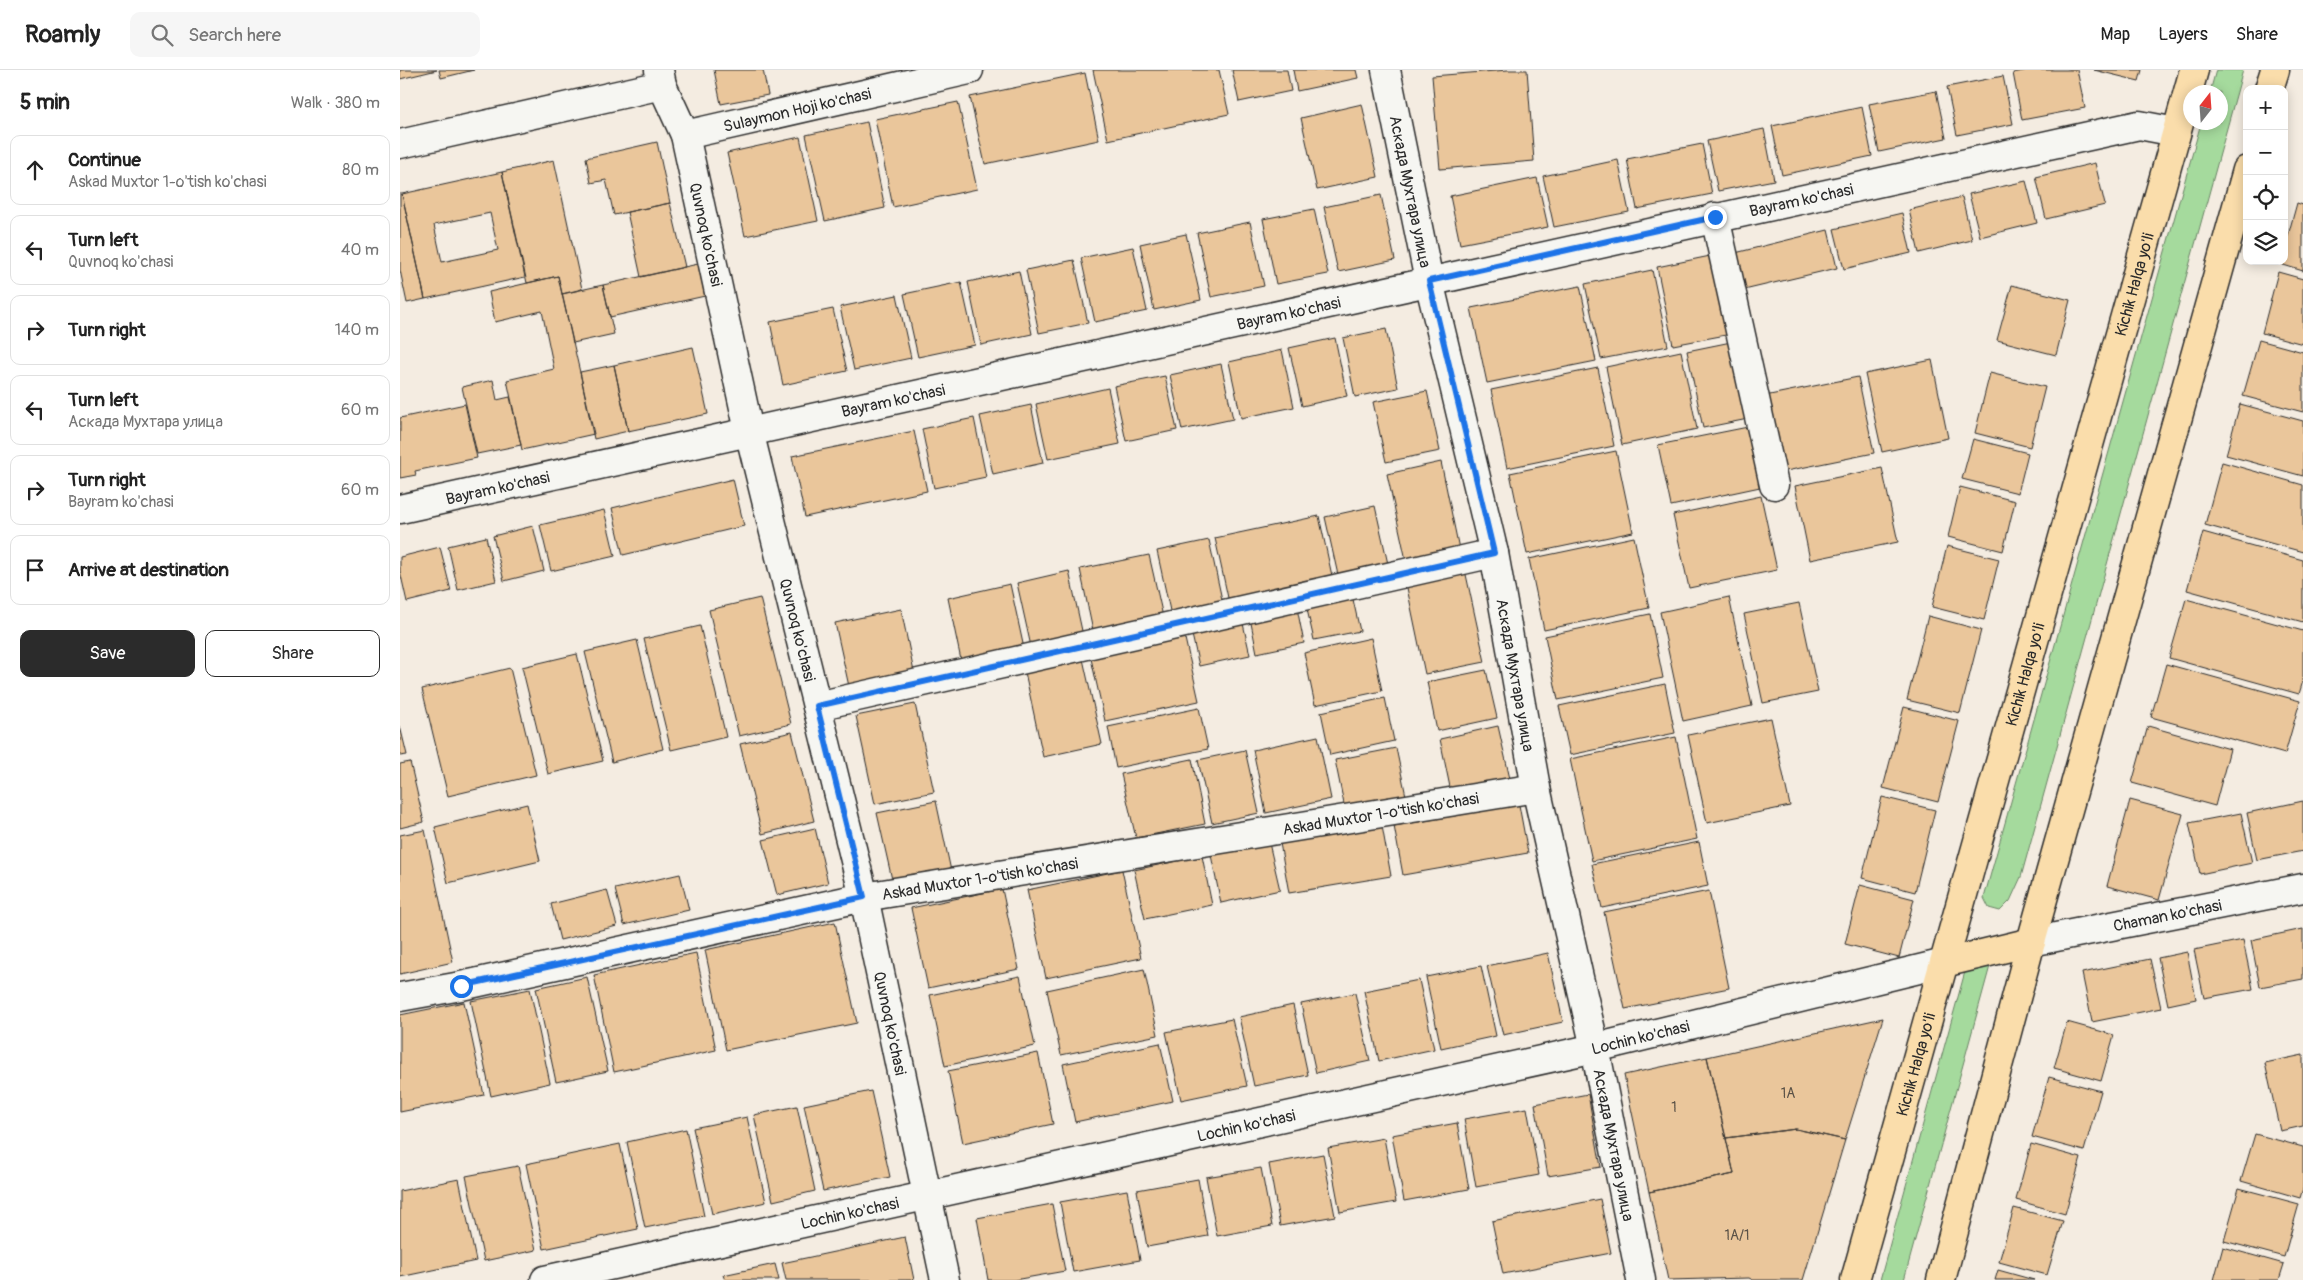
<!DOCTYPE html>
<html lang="en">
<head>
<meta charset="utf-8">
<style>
	:root { --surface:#fff; --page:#f6f6f6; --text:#222; --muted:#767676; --line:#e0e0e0; --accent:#2b2b2b }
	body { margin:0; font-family:Pangolin,sans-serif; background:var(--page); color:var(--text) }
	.controls { position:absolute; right:15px; top:15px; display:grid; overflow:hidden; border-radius:10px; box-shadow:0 2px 12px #0003 }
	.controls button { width:45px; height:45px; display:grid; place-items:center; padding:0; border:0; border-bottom:1px solid var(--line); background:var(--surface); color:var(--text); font:25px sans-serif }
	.compass { position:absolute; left:1783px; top:15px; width:45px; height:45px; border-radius:50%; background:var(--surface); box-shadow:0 2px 12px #0003; rotate:17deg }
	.stop { position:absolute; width:15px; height:15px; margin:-11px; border:4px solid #1a73e8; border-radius:50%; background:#fff }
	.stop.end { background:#1a73e8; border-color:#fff; box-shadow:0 1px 5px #0008 }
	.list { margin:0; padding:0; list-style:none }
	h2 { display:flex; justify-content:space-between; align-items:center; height:65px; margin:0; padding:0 20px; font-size:21px }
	h2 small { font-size:16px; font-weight:400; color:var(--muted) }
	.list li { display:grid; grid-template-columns:32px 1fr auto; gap:15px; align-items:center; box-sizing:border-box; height:70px; margin:0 10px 10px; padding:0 10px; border:1px solid var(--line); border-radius:10px }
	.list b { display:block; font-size:19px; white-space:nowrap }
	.list p { margin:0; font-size:16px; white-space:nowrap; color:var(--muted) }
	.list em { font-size:16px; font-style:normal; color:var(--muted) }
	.actions { display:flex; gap:10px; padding:15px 20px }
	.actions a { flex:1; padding:11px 0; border:1px solid var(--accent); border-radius:10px; text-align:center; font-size:18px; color:var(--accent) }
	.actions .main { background:var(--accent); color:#fff }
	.icon { flex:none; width:28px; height:28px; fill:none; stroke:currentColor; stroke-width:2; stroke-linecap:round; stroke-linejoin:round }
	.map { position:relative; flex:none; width:1903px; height:1210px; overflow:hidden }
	header { display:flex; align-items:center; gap:30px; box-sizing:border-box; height:70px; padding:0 25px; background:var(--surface); border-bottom:1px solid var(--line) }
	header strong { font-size:24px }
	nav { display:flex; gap:28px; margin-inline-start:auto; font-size:18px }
	.search { width:350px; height:45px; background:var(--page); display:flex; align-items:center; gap:12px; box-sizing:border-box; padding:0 18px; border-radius:10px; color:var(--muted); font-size:19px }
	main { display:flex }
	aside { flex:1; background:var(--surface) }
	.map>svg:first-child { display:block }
	.green { fill:#a5da9d; stroke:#688264 }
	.building { fill:#eac69b; stroke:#2b2b2b; fill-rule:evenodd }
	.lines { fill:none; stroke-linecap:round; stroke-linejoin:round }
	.street-casing { stroke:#2b2b2b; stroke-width:31 }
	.highway-casing { stroke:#2b2b2b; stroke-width:31 }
	.street { stroke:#f6f6f2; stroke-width:28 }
	.highway { stroke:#faddab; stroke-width:28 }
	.route { stroke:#1a73e8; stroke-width:6 }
	.labels { text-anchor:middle; stroke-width:4; stroke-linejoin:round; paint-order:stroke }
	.number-label { font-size:14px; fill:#5b5247 }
	.street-label { font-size:16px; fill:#2b2b2b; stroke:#f6f6f2 }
</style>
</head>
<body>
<header>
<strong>Roamly</strong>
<div class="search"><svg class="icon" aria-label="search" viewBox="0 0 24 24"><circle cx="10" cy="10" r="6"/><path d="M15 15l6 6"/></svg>Search here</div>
<nav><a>Map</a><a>Layers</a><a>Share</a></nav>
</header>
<main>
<aside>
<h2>5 min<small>Walk · 380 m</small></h2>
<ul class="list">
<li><svg class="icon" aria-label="ahead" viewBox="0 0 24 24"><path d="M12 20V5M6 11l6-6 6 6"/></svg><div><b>Continue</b><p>Askad Muxtor 1-o'tish ko'chasi</p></div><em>80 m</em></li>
<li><svg class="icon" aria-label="left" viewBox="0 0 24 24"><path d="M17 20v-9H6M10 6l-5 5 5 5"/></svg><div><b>Turn left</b><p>Quvnoq ko'chasi</p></div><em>40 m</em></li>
<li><svg class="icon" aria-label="right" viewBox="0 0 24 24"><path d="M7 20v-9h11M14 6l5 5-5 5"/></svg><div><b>Turn right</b></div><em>140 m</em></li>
<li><svg class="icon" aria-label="left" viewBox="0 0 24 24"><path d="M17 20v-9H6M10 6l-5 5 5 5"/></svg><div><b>Turn left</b><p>Аскада Мухтара улица</p></div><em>60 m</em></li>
<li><svg class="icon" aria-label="right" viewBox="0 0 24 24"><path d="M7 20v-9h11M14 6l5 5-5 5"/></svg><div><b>Turn right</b><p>Bayram ko'chasi</p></div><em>60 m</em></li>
<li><svg class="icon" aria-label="arrive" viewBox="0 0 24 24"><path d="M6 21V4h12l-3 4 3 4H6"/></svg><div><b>Arrive at destination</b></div></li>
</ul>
<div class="actions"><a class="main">Save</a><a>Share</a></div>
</aside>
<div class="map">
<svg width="1903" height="1210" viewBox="0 0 1903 1210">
	<rect width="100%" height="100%" fill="#f4ece1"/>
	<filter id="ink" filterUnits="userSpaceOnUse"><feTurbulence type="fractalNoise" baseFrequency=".02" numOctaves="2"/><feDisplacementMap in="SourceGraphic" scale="10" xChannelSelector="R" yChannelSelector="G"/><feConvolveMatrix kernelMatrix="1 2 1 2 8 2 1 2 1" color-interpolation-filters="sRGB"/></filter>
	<g filter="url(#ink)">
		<!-- green -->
		<path class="green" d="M1816,0H1843L1621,807L1610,831L1600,841L1589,838L1584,828L1801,53L1820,52V22H1810Z
			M1571,894L1590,896L1504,1210H1480L1566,898Z"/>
		<!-- building -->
		<path class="building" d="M0,0H37L0,9Z
			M39,0H74L41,8Z
			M314,0H363L368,25L321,34Z
			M693,0H819L829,44L708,70Z
			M832,0H887L891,21L839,32Z
			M893,0H956L958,8L897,21Z
			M1108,0H1127L1134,91L1040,99L1032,6Z
			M1628,0H1677L1685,38L1622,50L1613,3Z
			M1694,0H1742L1739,11Z
			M685,3L699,70L585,94L570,27Z
			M1603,6L1613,54L1557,65L1547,17Z
			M1536,21L1546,68L1479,82L1469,34Z
			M558,32L577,119L493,137L475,49Z
			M962,34L978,107L917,120L901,48Z
			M1462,37L1472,86L1382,105L1372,56Z
			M467,52L485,138L425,151L406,65Z
			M1364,59L1374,110L1318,121L1307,71Z
			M400,67L418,151L345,166L327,83Z
			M257,72L270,133L214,145L206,110L191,113L186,88Z
			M1302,74L1312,124L1237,139L1227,89Z
			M154,90L182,219L162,224L158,206L127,213L102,102Z
			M1218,90L1229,142L1154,157L1143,106Z
			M1695,93L1705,135L1646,149L1636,107Z
			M102,102L125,207L25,229L2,124ZM90,143L98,180L42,192L34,155Z
			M1137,108L1148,157L1060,174L1050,126Z
			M1626,111L1637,153L1580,167L1569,124Z
			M0,124H2L25,229L7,233L0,200Z
			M981,125L995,190L938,202L924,137Z
			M1562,127L1572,170L1519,183L1509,140Z
			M270,133L285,197L241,207L227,142Z
			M1897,133L1903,135V201L1880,194L1881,191H1884V180Z
			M914,139L928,204L876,214L863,149Z
			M1502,143L1511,183L1444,199L1434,159Z
			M850,152L864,216L811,227L797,163Z
			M1428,160L1437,198L1340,221L1331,184Z
			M786,164L801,230L754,240L740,174Z
			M733,177L747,241L695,252L681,188Z
			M1315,185L1331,264L1273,275L1257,197Z
			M674,190L688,253L639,263L626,200Z
			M298,194L305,226L210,247L203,215Z
			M1252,200L1268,276L1201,289L1185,214Z
			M619,201L632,264L581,275L568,212Z
			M1878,202L1903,209V274L1862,263Z
			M158,206L194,364L122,380L107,310L154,299L142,241L95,252L89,222Z
			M561,212L575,275L518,287L504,224Z
			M203,215L214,264L173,273L162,224Z
			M1612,215L1670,230L1656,285L1597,270Z
			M1180,216L1196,291L1087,313L1071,238Z
			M497,225L511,288L454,300L440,237Z
			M433,239L447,301L383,315L370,252Z
			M986,259L998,318L955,327L943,268Z
			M935,268L947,326L902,336L889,278Z
			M1859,270L1903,282V342L1843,326Z
			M1336,271L1353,348L1303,358L1287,281Z
			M293,277L308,344L228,361L214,295Z
			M882,280L894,337L841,348L829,292Z
			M1281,281L1297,359L1222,375L1206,297Z
			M1532,290L1548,368L1482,382L1465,304Z
			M821,294L833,349L782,360L770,305Z
			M214,295L228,361L194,369L180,302Z
			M1198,298L1214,376L1107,398L1091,320Z
			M1590,303L1645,317L1630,377L1575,363Z
			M765,306L777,360L726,371L714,316Z
			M1458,307L1474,383L1381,402L1365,326Z
			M93,310L97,330L110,327L121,375L77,384L62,317Z
			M708,318L720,374L648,389L636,334Z
			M1027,321L1040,381L986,392L973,332Z
			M65,334L77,388L15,401L16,405L0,408V348Z
			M1840,334L1903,351V406L1826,385Z
			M631,335L643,393L593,404L580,346Z
			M574,348L586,407L534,418L522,359Z
			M1348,357L1360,417L1271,436L1258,375Z
			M514,361L527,421L405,447L392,386Z
			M1573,369L1628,383L1618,423L1562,409Z
			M1216,381L1233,462L1127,484L1110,403Z
			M1041,392L1059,479L1006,490L987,404Z
			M1822,392L1903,415V482L1805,455Z
			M1482,398L1498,472L1410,490L1395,416Z
			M333,409L344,456L223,485L212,438Z
			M1560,417L1615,431L1603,481L1548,467Z
			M1361,426L1377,500L1289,518L1273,445Z
			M975,436L990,503L940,514L925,447Z
			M204,440L215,486L151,501L140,455Z
			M919,446L934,515L830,537L815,468Z
			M133,456L144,501L104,511L93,466Z
			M1803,462L1903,490V552L1787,520Z
			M86,467L96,511L58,520L48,476Z
			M1234,467L1249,538L1144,560L1129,489Z
			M809,470L824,539L772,550L757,481Z
			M1547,476L1599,489L1584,550L1532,537Z
			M40,477L51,521L7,532L0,501V487Z
			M749,485L764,551L694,566L680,499Z
			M1065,500L1085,592L1025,604L1006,513Z
			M669,501L684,570L632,581L617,513Z
			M610,514L625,583L562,595L548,528Z
			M952,525L960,561L914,570L906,535Z
			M1329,527L1352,636L1283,651L1260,542Z
			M360,528L391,654L339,666L309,540Z
			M1786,529L1903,561V611L1899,624L1769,588Z
			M1399,533L1418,622L1363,633L1344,544Z
			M897,538L904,573L857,583L850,548Z
			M501,539L515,607L450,621L435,553Z
			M1250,544L1263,608L1158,630L1145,566Z
			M1528,546L1581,560L1560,643L1507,630Z
			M842,549L850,585L799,596L791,560Z
			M300,556L326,667L271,680L244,569Z
			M784,564L799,631L705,651L690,584Z
			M971,568L982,621L915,635L904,583Z
			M237,570L263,679L212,692L185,582Z
			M177,584L203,691L148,704L122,597Z
			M683,589L702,674L643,687L625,602Z
			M1766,594L1900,631L1885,684L1751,647Z
			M110,598L136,705L48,726L22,619Z
			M1086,600L1097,648L1037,661L1027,612Z
			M1265,614L1275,663L1170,685L1159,636Z
			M985,628L994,671L930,685L921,642Z
			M515,634L534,722L475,734L456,646Z
			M1504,637L1559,651L1538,732L1483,718Z
			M799,638L808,679L716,698L708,657Z
			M1371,648L1390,736L1307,753L1288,665Z
			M0,656L7,685L0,686Z
			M1098,656L1110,709L1051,722L1040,669Z
			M1748,656L1830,679L1815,736L1732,713Z
			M392,662L414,751L362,764L340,674Z
			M918,666L931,729L866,743L853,680Z
			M1276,667L1297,769L1192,791L1170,689Z
			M996,678L1006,726L945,739L935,690Z
			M845,680L859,743L812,753L798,690Z
			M792,689L805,754L736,768L721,704Z
			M10,692L24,752L0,758V694Z
			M1482,727L1535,740L1515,822L1462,808Z
			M1730,730L1783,744L1759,830L1707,816Z
			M536,731L551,801L493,814L477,743Z
			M1903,731V781L1857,790L1847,743Z
			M127,734L140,791L48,813L35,757Z
			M1119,735L1128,783L1003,805L994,756Z
			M1841,743L1852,793L1800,804L1789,753Z
			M982,756L991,806L889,823L880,773Z
			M415,758L428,813L377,825L363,770Z
			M25,760L53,892L0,904V765Z
			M1299,772L1308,816L1202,838L1192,794Z
			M869,773L880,820L821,833L811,785Z
			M802,786L812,835L745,849L734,800Z
			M722,800L741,888L646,908L627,820Z
			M280,804L289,840L224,855L215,819Z
			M1460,815L1514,829L1499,888L1445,874Z
			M602,819L619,899L528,918L511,838Z
			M207,820L217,856L160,870L151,834Z
			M1309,821L1329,918L1225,939L1204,842Z
			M435,852L457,953L326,980L305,880Z
			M1903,859V909L1860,917L1851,870Z
			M1843,870L1853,919L1804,928L1794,880Z
			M1787,882L1796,929L1768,935L1758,888Z
			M296,883L316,980L214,1002L194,905Z
			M1148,883L1163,952L1103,965L1087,896Z
			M1750,889L1761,938L1692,952L1682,903Z
			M1081,896L1096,966L1041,978L1026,907Z
			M744,899L758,965L661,985L647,920Z
			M620,906L635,976L545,996L530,925Z
			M187,907L208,1001L156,1012L136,918Z
			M1019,910L1034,979L979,991L964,921Z
			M130,919L150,1013L91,1026L71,931Z
			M955,923L970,991L916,1003L901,934Z
			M64,932L84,1025L0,1042V945Z
			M893,935L908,1005L854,1016L839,947Z
			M1483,948L1445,1070L1396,1059L1326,1068L1307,987Z
			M832,949L847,1016L781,1030L766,962Z
			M1667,952L1714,965L1701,1011L1654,998Z
			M760,973L773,1031L675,1052L663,994Z
			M638,983L653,1054L563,1073L548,1001Z
			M1903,985V1056L1880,1061L1865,993Z
			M1307,987L1334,1104L1249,1122L1224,1005Z
			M1649,1007L1701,1021L1684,1081L1632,1067Z
			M471,1021L490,1107L423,1121L404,1035Z
			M1188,1024L1201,1097L1148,1106L1135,1034Z
			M397,1036L415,1121L373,1131L354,1045Z
			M1127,1038L1139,1105L1076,1117L1064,1049Z
			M347,1047L366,1132L312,1144L293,1058Z
			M1057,1053L1069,1119L1004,1131L992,1065Z
			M286,1059L304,1146L245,1158L227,1072Z
			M1396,1059L1445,1070L1403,1210H1353L1349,1208L1268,1210L1249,1122L1334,1104L1326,1068Z
			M1855,1064L1903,1077V1118L1900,1128L1841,1111Z
			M984,1068L996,1132L940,1142L928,1078Z
			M220,1074L238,1159L144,1179L126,1094Z
			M1631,1074L1681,1088L1665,1144L1616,1130Z
			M923,1084L935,1146L880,1156L869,1094Z
			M118,1096L136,1180L84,1191L66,1106Z
			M861,1098L872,1156L817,1166L806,1107Z
			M59,1109L76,1191L0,1207V1121Z
			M798,1109L808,1166L747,1177L737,1120Z
			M1839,1118L1899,1134L1884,1187L1824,1171Z
			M727,1120L740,1190L673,1202L660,1132Z
			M1200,1129L1211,1183L1103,1204L1092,1151Z
			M652,1134L665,1201L614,1210H588L577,1148Z
			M1614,1138L1663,1151L1647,1205L1599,1192Z
			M505,1167L514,1210H386L382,1193Z
			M1823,1177L1884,1194L1879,1210H1814Z
			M375,1194L379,1210H325L323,1205Z
			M1598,1200L1634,1210H1595Z"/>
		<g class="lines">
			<!-- street casing -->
			<g class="street-casing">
				<g id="street">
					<path id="s1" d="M259,0L262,15L285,65L349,361L464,827L545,1210"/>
					<path id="s2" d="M986,0L1029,211L1094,483L1136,718L1195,978L1241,1210"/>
					<path id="s3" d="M285,65L569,0"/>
					<path d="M0,74L262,15"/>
					<path d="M1315,147L1374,415"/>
					<path id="s4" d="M0,439L1739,55L1776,62"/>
					<path d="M417,636L1094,483"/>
					<path id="s5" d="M1631,872L1903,818"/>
					<path id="s6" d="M0,927L61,916L464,827L1136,718"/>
					<path id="s7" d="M145,1210L1195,978L1544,893"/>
				</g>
			</g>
			<!-- highway casing -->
			<g class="highway-casing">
				<g id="highway">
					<path d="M1869,19L1875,0"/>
					<path d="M1544,893L1631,872"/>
					<path id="s8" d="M1455,1210L1794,0"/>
					<path d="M1541,1210L1631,872L1847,100"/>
				</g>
			</g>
			<!-- street -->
			<use href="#street" class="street"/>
			<!-- highway -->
			<use href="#highway" class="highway"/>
		</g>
	</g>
	<g class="lines" filter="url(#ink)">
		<!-- route -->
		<path class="route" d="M61,916L464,827L417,636L1094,483L1029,211L1315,147"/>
	</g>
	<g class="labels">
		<!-- number labels -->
		<g class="number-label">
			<text x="1388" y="1028">1А</text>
			<text x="1274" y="1042">1</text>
			<text x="1337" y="1170">1А/1</text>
		</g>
		<!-- street labels -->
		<g class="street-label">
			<text dy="6" stroke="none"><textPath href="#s3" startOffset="115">Sulaymon Hoji ko'chasi</textPath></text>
			<text dy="6" stroke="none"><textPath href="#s2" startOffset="124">Аскада Мухтара улица</textPath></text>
			<text dy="6" stroke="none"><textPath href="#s4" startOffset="1435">Bayram ko'chasi</textPath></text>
			<text dy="6" stroke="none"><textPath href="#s1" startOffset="172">Quvnoq ko'chasi</textPath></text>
			<text dy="6" stroke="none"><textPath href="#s8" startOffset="1034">Kichik Halqa yo'li</textPath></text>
			<text dy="6" stroke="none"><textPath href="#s4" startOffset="910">Bayram ko'chasi</textPath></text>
			<text dy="6" stroke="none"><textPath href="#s4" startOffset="505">Bayram ko'chasi</textPath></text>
			<text dy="6" stroke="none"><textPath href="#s4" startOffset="100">Bayram ko'chasi</textPath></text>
			<text dy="6" stroke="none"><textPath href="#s1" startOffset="578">Quvnoq ko'chasi</textPath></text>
			<text dy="6" stroke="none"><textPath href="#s2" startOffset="619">Аскада Мухтара улица</textPath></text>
			<text dy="6" stroke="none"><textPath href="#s8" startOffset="629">Kichik Halqa yo'li</textPath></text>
			<text dy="6" stroke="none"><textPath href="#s6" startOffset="998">Askad Muxtor 1-o'tish ko'chasi</textPath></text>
			<text dy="6" stroke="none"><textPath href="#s6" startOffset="592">Askad Muxtor 1-o'tish ko'chasi</textPath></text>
			<text dy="6" stroke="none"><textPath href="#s5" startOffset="139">Chaman ko'chasi</textPath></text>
			<text dy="6" stroke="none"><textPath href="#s1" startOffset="982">Quvnoq ko'chasi</textPath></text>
			<text dy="6" stroke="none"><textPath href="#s7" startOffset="1122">Lochin ko'chasi</textPath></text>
			<text dy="6" stroke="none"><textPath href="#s8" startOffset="224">Kichik Halqa yo'li</textPath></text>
			<text dy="6" stroke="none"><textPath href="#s7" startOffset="718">Lochin ko'chasi</textPath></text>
			<text dy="6" stroke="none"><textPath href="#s2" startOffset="1099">Аскада Мухтара улица</textPath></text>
			<text dy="6" stroke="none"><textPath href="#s7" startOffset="312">Lochin ko'chasi</textPath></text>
		</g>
	</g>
</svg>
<div class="controls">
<button>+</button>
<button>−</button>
<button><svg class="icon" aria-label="locate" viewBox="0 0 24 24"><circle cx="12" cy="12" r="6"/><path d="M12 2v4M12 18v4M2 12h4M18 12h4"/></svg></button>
<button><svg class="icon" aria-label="layers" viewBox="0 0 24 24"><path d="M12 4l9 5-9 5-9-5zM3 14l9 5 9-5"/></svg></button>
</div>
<svg class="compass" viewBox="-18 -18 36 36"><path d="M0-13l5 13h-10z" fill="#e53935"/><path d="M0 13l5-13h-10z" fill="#767676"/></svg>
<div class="stop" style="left:61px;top:916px"></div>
<div class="stop end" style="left:1315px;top:147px"></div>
</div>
</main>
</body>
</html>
